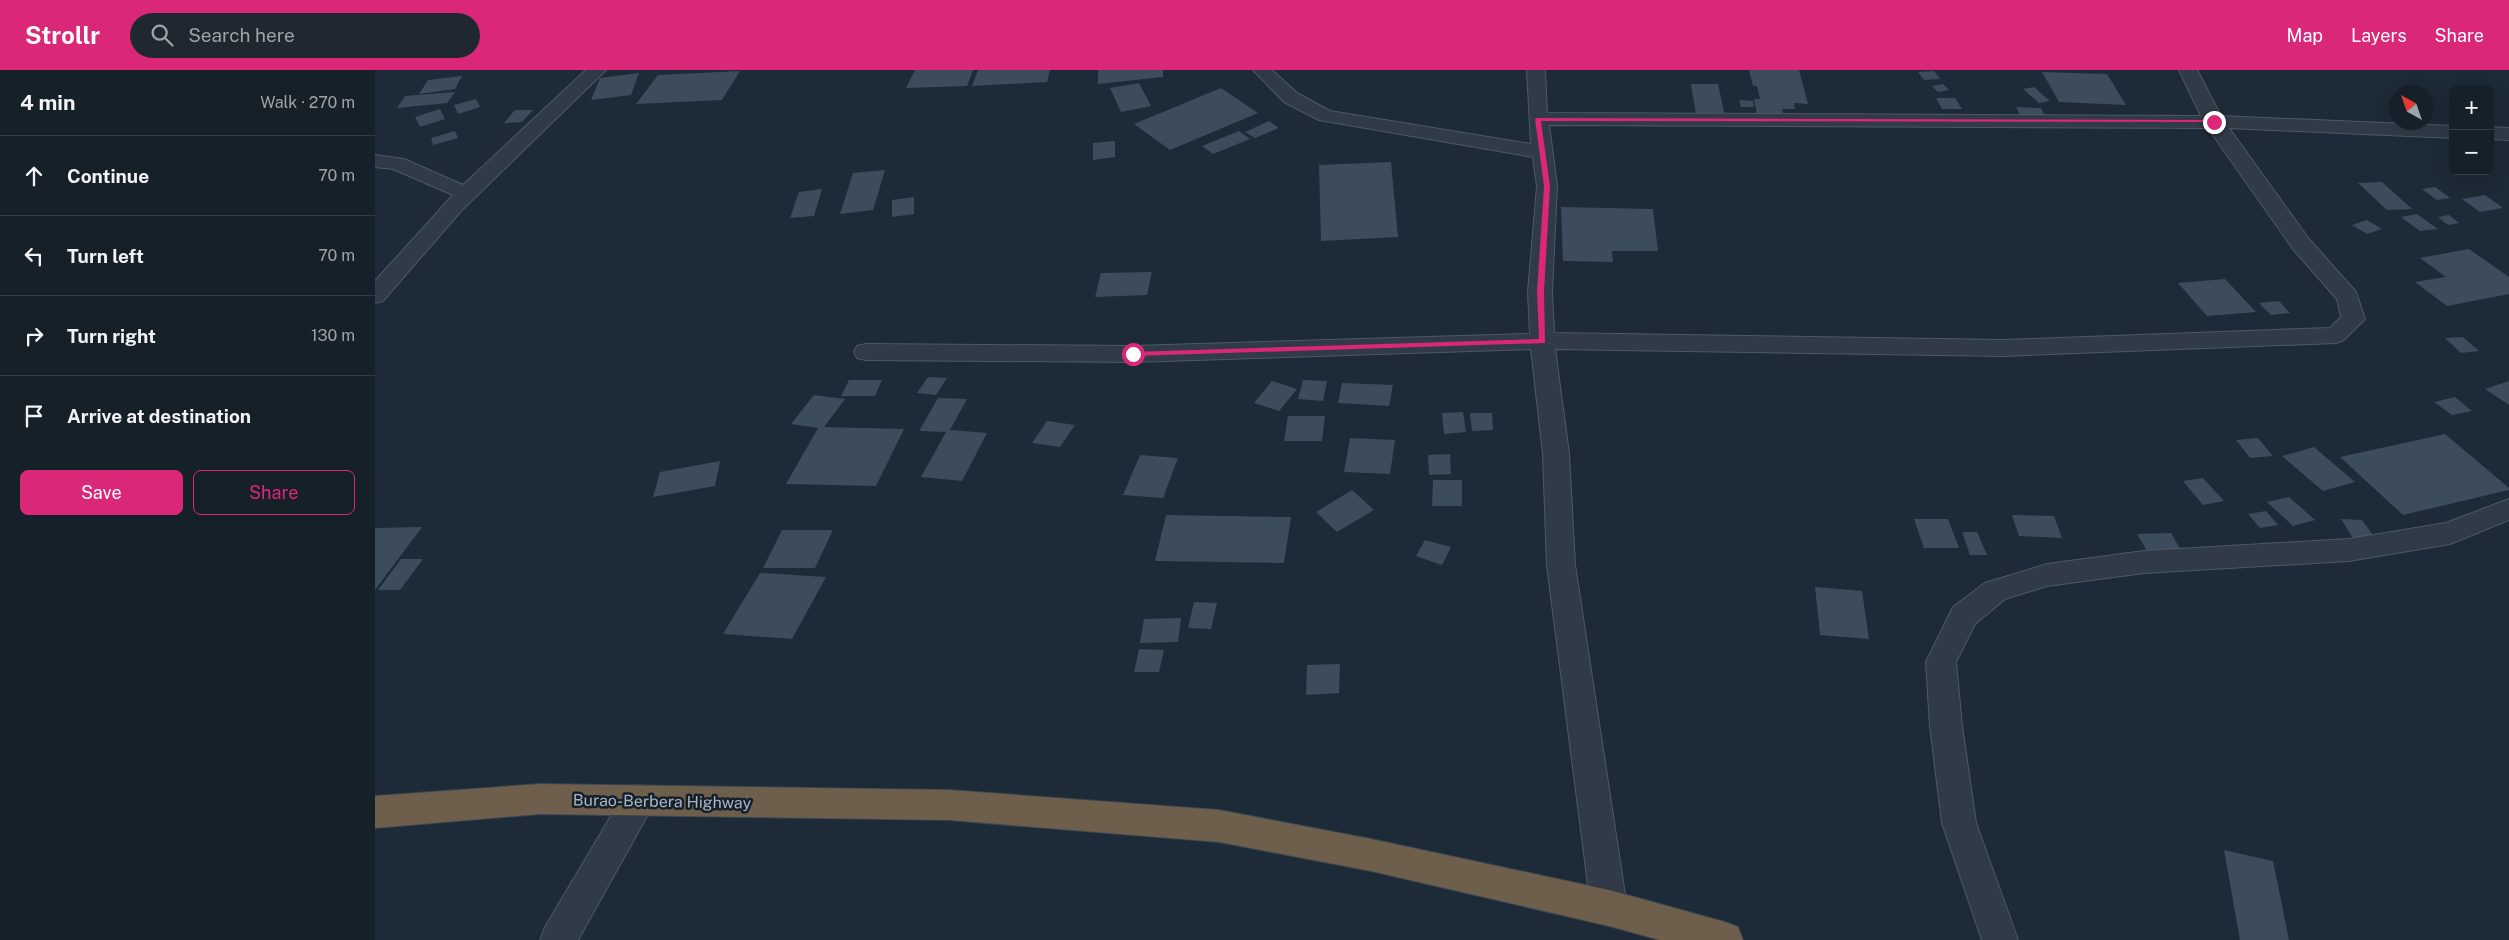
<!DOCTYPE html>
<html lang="en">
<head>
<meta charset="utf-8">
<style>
	:root { --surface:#162029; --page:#1f2831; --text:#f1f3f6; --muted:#9ea3a8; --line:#353e46; --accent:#db2777 }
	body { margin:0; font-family:"Public Sans",sans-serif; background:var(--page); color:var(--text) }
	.controls { position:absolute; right:15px; top:15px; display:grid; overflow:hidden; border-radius:8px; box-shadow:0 5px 20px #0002 }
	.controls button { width:45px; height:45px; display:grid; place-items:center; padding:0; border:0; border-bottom:1px solid var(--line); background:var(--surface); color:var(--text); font:25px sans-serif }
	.compass { position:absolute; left:2014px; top:15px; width:45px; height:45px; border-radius:50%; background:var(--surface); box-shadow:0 5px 20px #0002; rotate:320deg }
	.stop { position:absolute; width:15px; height:15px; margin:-11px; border:4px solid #db2777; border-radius:50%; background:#fff }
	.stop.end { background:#db2777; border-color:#fff; box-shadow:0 1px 5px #0008 }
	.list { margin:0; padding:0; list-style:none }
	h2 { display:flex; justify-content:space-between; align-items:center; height:65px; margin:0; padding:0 20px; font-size:21px }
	h2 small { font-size:16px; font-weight:400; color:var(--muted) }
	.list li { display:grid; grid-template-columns:32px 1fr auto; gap:15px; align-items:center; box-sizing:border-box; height:80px; padding:0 20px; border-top:1px solid var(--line) }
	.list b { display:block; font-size:19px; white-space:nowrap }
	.list em { font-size:16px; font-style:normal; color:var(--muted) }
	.actions { display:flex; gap:10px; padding:15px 20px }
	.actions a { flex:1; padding:11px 0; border:1px solid var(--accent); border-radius:8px; text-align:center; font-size:18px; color:var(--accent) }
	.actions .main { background:var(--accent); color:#fff }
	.icon { flex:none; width:28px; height:28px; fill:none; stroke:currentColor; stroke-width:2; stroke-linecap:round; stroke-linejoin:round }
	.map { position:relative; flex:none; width:2134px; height:870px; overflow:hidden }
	header { display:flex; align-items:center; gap:30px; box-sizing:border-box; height:70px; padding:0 25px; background:var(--accent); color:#fff }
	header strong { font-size:24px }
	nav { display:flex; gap:28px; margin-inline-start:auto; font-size:18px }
	.search { width:350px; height:45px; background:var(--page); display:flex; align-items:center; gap:12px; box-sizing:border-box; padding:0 18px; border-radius:28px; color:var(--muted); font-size:19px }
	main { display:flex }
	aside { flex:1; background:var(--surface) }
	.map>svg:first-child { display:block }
	.building { fill:#3d4c5c }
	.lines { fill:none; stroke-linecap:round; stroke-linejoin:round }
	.street-casing { stroke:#4d5965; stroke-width:2 }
	.highway-casing { stroke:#3b4651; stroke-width:2 }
	.street { fill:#303b47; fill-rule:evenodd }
	.highway { fill:#6e5e4c; fill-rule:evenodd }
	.route { fill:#db2777 }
	.labels { text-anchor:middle; stroke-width:5; stroke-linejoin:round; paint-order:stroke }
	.near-street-label { font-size:16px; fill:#a9b6c5; stroke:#16202b }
</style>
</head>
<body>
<header>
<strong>Strollr</strong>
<div class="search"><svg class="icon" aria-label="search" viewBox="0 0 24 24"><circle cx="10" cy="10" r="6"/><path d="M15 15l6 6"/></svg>Search here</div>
<nav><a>Map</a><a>Layers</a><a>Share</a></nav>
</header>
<main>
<aside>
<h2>4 min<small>Walk · 270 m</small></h2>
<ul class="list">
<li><svg class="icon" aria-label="ahead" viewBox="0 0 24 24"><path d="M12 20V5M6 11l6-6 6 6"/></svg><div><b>Continue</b></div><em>70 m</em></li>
<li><svg class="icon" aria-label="left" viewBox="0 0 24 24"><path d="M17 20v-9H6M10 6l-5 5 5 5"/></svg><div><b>Turn left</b></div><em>70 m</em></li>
<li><svg class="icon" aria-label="right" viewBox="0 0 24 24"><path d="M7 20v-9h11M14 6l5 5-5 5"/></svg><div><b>Turn right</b></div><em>130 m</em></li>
<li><svg class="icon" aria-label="arrive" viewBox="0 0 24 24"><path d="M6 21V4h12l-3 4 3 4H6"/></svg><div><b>Arrive at destination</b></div></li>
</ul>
<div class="actions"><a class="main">Save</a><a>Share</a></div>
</aside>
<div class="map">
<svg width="2134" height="870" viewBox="0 0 2134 870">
	<rect width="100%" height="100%" fill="#1d2a37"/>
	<!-- building -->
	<path class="building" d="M540,0H598L592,16L531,18Z
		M603,0H675L672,12L597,16Z
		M723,0H788V7L723,14Z
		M1374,0H1424L1433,34L1419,33L1420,39H1407L1409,46L1382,45L1379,29H1385L1382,16H1378Z
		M365,1L347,30L261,34L283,5Z
		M1559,1L1565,9L1549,10L1543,2Z
		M1667,2L1732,4L1751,35L1684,32Z
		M264,3L256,25L216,30L225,8Z
		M87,6L80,19L44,24L53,10Z
		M764,13L776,36L746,42L735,18Z
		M1316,14H1343L1350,46L1321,45Z
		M1568,14L1574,20L1563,22L1557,16Z
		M1659,17L1675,31L1664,33L1648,19Z
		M846,18L883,43L795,80L759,54Z
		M80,22L72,33L22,38L30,26Z
		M1561,28H1580L1587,39H1567Z
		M101,29L105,37L83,44L79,35Z
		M1364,30L1378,31L1379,37H1366Z
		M1641,37L1666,38L1671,48L1646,47Z
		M65,39L70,49L45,57L40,47Z
		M140,40H158L147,52L129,53Z
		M894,51L904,58L880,68L870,62Z
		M80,61L83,68L58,75L56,68Z
		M864,61L875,69L838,84L827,76Z
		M740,71V87L718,90V73Z
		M1016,92L1023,167L946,171L944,95Z
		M510,100L498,140L465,144L478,103Z
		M2007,112L2037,139L2012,140L1983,113Z
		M2060,117L2075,128L2062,130L2047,119Z
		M447,119L439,146L415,148L424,122Z
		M2110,125L2128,138L2105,142L2087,129Z
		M539,127V144L517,147V130Z
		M1186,137L1278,139L1283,181H1237L1238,192L1188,191Z
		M2042,144L2063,159L2045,161L2026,147Z
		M2074,145L2084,153L2073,155L2063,147Z
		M1992,150L2007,159L1992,164L1977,155Z
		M2094,179L2134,207V224L2072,236L2040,212L2071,207L2045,188Z
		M777,202L772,225L720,227L726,203Z
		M1850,209L1881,242L1832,246L1803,213Z
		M1904,231L1915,243L1896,245L1884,233Z
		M2088,267L2104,281L2086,283L2070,268Z
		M553,307L572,308L561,325L542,323Z
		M474,310H507L500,326H466Z
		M928,310L952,311L948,331L923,329Z
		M897,311L922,319L904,341L879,333Z
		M2134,311V335L2110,319Z
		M967,313L1018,315L1014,336L963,333Z
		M439,325L470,329L449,357L529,359L501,416L411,414L443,358L416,354Z
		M2080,327L2097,341L2077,345L2059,332Z
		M563,328L592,329L575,360L612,363L587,411L546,407L571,362L544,361Z
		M1088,342L1091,362L1069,364L1067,343Z
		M1095,343H1117L1118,360L1097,361Z
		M913,346H950L947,371H909Z
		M672,351L700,355L685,377L657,373Z
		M2070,364L2134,418V420L2028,445L1965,387Z
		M975,368L1020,370L1015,404L969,402Z
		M1883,368L1898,386L1875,388L1861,370Z
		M1939,377L1980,412L1948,421L1907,386Z
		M1075,384L1076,404L1054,405L1053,385Z
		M765,385L803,388L788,428L748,425Z
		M345,391L340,416L278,427L285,402Z
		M1828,408L1849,431L1828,435L1808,411Z
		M1058,410H1087V436H1057Z
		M977,420L999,440L962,462L941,442Z
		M1914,427L1940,450L1918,456L1892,432Z
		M1891,441L1903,455L1885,458L1873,444Z
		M791,445L916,447L909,493L780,491Z
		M1637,445L1679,446L1687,468L1644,466Z
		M1539,449H1573L1584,478H1549Z
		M1966,449L1987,450L2000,468H1978Z
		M47,457L0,520V458Z
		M407,460H458L440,498H388Z
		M1587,462H1602L1612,485H1595Z
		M1796,463L1806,480L1772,481L1762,464Z
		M1050,470L1076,477L1067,495L1041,486Z
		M26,489H48L25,520H3Z
		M385,503L451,507L417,569L348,564Z
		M1440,517L1487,521L1494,569L1445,565Z
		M819,532L842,533L836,559L813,558Z
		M806,548L803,572L765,573L769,549Z
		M764,579L789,580L784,602H759Z
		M965,594L964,623L931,625L932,595Z
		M1849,780L1898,791L1914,870H1865Z"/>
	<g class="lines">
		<!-- street casing -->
		<g class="street-casing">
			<path id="street" d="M211,0H231L86,141L8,231L0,233V211L78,125L18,99L0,97V85L29,89L88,115Z
				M878,0H897L922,23L955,41L1156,74L1152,0H1170L1172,43L1826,46L1804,0H1822L1846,46L2078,56V68L1854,58L1934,169L1981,222L1990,249L1969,270L1961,273L1628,286L1180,279L1194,384L1200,495L1252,838L1247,850L1234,856L1221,850L1216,838L1172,495L1168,384L1156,279L758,292L491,290L482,288L479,282L482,276L491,274L758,276L1155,264L1153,222L1162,116L1158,87L944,50L909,32ZM1174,55L1833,58L1918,179L1962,229L1966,247L1955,258L1628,270L1179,263L1177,222L1182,116Z
				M2115,57L2134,58V70L2115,69Z
				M2134,429V450L2075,474L1974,491L1769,503L1672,516L1630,529L1600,554L1581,592L1587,656L1601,753L1643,870H1607L1567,753L1555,656L1551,592L1578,537L1610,513L1672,494L1769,481L1974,469L2071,453Z
				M264,715L276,719L281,730L203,870H165L170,857L252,719Z"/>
		</g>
		<!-- highway casing -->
		<g class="highway-casing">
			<path id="highway" d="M165,714L574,720L844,740L996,769L1234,820L1350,852L1363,857L1368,870H1285L1234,856L996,801L844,772L574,750L165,744L0,758V726Z"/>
		</g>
		<!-- street -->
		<use href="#street" class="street"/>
		<!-- highway -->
		<use href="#highway" class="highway"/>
	</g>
	<!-- route -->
	<path class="route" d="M1162,48L1839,50L1842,52L1166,51L1175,116L1169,222L1170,273L758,286L754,284L758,282L1164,269L1162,222L1169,116L1160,49Z"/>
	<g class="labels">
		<!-- near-street labels -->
		<g class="near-street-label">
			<text transform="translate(287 731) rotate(1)" y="6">Burao-Berbera Highway</text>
		</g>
	</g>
</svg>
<div class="controls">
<button>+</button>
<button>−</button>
</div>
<svg class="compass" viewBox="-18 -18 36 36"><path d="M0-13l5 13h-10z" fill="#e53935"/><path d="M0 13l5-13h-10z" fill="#9ea3a8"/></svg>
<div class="stop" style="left:758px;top:284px"></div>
<div class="stop end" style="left:1839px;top:52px"></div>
</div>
</main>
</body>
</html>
